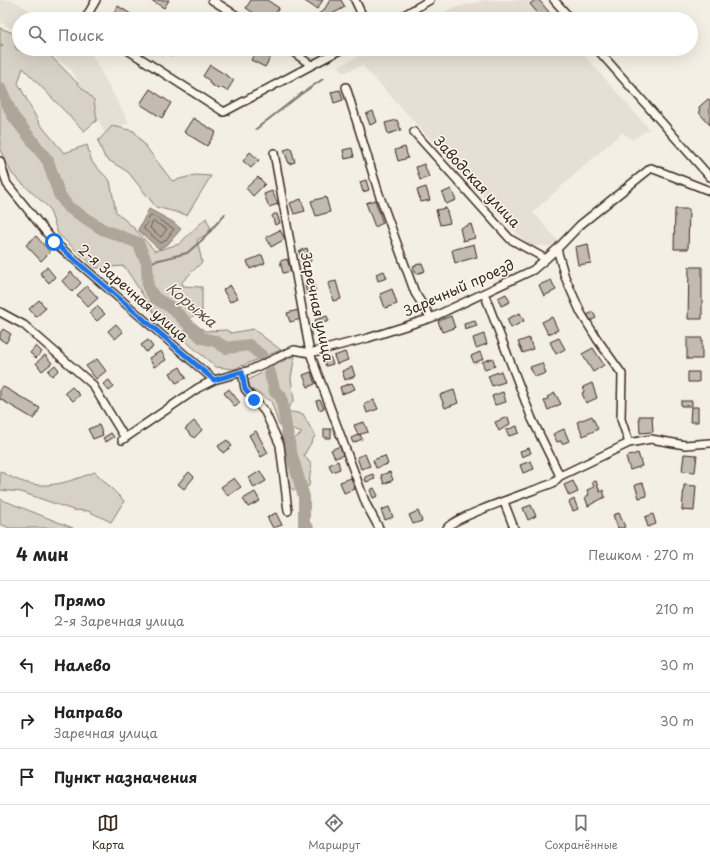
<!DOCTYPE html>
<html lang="ru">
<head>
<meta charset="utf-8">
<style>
	:root { --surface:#fff; --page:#f6f6f6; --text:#222; --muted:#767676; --line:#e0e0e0; --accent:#3b2a1e }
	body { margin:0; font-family:"Playpen Sans",sans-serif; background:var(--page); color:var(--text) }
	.stop { position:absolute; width:12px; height:12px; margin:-9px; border:3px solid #1a73e8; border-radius:50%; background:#fff }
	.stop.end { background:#1a73e8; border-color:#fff; box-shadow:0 1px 4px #0008 }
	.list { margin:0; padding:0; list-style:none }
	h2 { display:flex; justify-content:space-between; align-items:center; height:52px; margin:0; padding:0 16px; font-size:17px }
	h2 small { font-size:13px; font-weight:400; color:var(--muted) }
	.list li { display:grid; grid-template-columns:26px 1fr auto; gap:12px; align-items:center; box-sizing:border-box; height:56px; padding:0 16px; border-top:1px solid var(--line) }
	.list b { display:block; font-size:15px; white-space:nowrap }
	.list p { margin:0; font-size:13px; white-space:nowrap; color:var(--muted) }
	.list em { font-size:13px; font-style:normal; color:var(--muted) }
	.icon { flex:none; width:22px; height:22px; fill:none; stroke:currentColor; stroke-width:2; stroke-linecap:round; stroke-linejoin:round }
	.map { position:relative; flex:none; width:710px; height:528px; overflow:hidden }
	.search { position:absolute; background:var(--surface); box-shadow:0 4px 16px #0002; left:12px; right:12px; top:12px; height:44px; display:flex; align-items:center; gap:10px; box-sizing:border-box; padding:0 14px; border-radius:22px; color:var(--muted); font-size:15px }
	.sheet { height:276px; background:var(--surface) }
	nav { display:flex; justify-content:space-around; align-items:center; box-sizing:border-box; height:56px; border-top:1px solid var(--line); background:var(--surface); font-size:11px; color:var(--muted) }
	nav a { display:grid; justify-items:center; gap:2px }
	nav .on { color:var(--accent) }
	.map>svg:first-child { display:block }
	.built { fill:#e5dfd4 }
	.green { fill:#d8d1c6; stroke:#8a7e72 }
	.water { fill:#afa69a; stroke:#817468 }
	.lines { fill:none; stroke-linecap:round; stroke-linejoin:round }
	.shore { stroke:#695c50; stroke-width:1 }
	.stream { stroke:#817468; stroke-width:2 }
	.river { stroke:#afa69a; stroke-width:12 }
	.building { fill:#c3bbb0; stroke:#3b2a1e }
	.minor-casing { stroke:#3b2a1e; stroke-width:10 }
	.minor { stroke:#fbf7ec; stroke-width:7 }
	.route { stroke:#1a73e8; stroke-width:5 }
	.labels { text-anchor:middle; stroke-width:3; stroke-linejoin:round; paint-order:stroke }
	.street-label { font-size:14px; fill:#3b2a1e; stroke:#fbf7ec }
	.water-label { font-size:15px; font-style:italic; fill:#645549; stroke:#fbf7ec }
</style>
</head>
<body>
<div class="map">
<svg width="710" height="528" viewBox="0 0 710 528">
	<rect width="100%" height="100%" fill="#f3efe4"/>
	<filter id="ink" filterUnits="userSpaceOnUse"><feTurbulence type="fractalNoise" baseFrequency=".025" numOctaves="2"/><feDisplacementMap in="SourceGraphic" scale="8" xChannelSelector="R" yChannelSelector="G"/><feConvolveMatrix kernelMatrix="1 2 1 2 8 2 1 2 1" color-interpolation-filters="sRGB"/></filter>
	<g filter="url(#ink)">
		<!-- built -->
		<path class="built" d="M0,0H12L44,19H19V34L0,22Z
			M485,0H537L553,19H431L450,9Z
			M44,49H86L92,55L129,123L105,133L72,70Z
			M373,49H579L649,129L632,140L622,132L533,212L558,241L552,246H529L362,65L343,73L339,66Z"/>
		<!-- green -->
		<path class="green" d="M0,28L13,33L16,49L27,53L33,49H44L94,100L97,120L84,131L23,68L18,83L39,123L64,153L87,145L92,162L110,181L116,212L133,227L155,251L179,244L206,218L212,231L197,240L202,262L182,282L183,286L202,287V311L188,319L205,331L227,330L231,333L253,329L281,350L234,369L216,367L157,317L124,266L96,268L58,234L49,208L12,174L0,150V46L3,45L0,44Z
			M112,126L134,131L172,181L195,175L211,176L187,215L156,207L128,172L105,158L98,141Z
			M295,355L291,378L294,400L286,411L303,414L315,436L304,455L311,464L309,486L293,490L288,485L284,446L302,433L279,425L271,401L251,389L248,380Z
			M0,471C36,493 58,486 95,472L124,501L111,522L88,511L73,510L21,492L0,490Z
			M0,499L73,528H10L0,524Z"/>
		<!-- water -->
		<path class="water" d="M149,209L173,222L181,229L168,244L159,249L138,230Z"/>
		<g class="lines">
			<!-- shore -->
			<path class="shore" d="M151,215L174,229L165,241L161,243L144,229Z
				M154,222L167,229L161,237L150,228L152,223Z"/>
			<!-- stream -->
			<path class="stream" d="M256,129L301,94L323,79
				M147,263L187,253L202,240L225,214"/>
			<!-- river -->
			<path class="river" d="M0,88L13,116L48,161L59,194L68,207L102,229L138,243L147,263L148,287L155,298L172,308L202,338L215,341L226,348L249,345L261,355
				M270,373L275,392L281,396L290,449L304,497V525L308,528"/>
		</g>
		<!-- building -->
		<path class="building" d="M151,0H169L164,8Z
			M251,0H267L279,8L272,19H263L246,8Z
			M303,0H323L317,9Z
			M330,0H341L345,7L323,19L314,17L324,10Z
			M535,0H539L549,12L542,18L530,4Z
			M118,6L134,16L133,19H113L116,14L114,13Z
			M155,49H176L172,56L165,52L163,55Z
			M257,49H262L272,55L265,67L251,60Z
			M210,65L234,80L227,91L220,87L218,89L209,83L210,81L203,76Z
			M150,89L171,103L162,118L140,104Z
			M340,90L343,100L334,103L331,92Z
			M708,99L710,100V125L700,114L699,107Z
			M373,111L377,122L370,125L366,114Z
			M193,118L216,132L207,146L184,132Z
			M397,120L401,130L388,134L385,123Z
			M405,147L408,158L398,161L395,150Z
			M291,148L295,162L289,164L284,150Z
			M352,148L354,157L345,159L343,150Z
			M250,152L259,160L251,168L243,161Z
			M424,164L429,177L420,180L416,167Z
			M258,177L265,184L253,196L246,188Z
			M366,180L369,190L363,192L360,182Z
			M426,187L430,200L421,202L417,190Z
			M451,189L456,200L446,204L442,193Z
			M272,191L278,204L269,207L264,194Z
			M326,197L330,212L316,216L311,201Z
			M301,199L305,211L294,214L290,203Z
			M375,200L383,223L375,227L366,203Z
			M446,208L450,223L440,225L436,210Z
			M675,209H689L688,249H674Z
			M274,214H277L280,223L275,225L272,216Z
			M471,224L475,238L463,241L460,228Z
			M280,230L285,239L271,247L266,237Z
			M36,236L50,252L41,261L26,245Z
			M474,244L477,257L455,263L452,250Z
			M588,244L591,263L578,265L575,247Z
			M307,248L311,261L303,264L299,251Z
			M262,255L265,263L250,269L247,261Z
			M287,259L291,271L283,273L280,261Z
			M422,263L425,271L416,274L413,266Z
			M47,267L55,277L49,283L40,273Z
			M689,267H702V319H688Z
			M384,271L387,278L378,281L376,274Z
			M71,272L81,283L72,292L62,281Z
			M551,280L556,290L544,296L539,285Z
			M336,281L341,299L333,301L328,283Z
			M313,282L316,291L307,294L305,285Z
			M230,285L238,298L230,302L223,290Z
			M87,286L98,298L88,307L77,295Z
			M392,289L397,304L385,308L380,294Z
			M506,294L510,302L501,306L498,298Z
			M39,300L46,308L36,317L29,309Z
			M97,306L105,314L97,321L89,313Z
			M298,310L301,319L290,322L287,313Z
			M593,312L596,318L590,321L587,315Z
			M520,313L524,321L511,328L507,319Z
			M327,316L329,321L317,325L315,320Z
			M451,316L455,328L442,332L438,321Z
			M552,317L558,330L548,334L542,322Z
			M475,321L477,326L465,330L464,324Z
			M116,324L123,332L115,339L108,331Z
			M3,329L11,334L6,343L0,339V333Z
			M484,334L487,344L476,348L473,338Z
			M529,338L533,349L523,353L518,342Z
			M559,338L565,349L556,354L550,342Z
			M687,338H702V359H687Z
			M148,340L153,347L146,352L141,345Z
			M36,346L42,352L36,358L30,353Z
			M593,348L604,365L593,372L582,354Z
			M161,351L166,360L154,367L149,358Z
			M345,352L348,360L337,364L334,356Z
			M480,352L483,359L474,363L471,356Z
			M45,355L52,363L42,371L36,363Z
			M330,357L333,364L326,366L323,360Z
			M493,358L495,366L485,370L482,362Z
			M97,359L106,371L96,379L86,366Z
			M542,363L546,373L535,377L530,367Z
			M55,365L59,370L52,376L48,371Z
			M180,367L186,378L176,383L170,373Z
			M352,367L355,376L345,380L342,371Z
			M501,371L505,382L492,386L488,376Z
			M311,372L315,384L308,387L303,375Z
			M688,372H699V382H688Z
			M109,380L114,387L109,391L103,384Z
			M352,383L355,389L342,394L340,387Z
			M592,383L597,398L586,403L582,393L584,392L583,387Z
			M2,386L40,408L34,419L0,399V389Z
			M72,387L80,395L73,401L65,393Z
			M229,389L240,403L235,407L224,393Z
			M454,390L458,403L445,408L440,395Z
			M503,392L506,402L495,405L492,396Z
			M555,393L561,404L548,410L544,401L548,399L547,397Z
			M320,400L324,408L319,410L316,401Z
			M374,400L378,409L367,413L364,404Z
			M681,401H692V406H681Z
			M691,407H698V422H690Z
			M592,416L598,429L583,436L577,422Z
			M639,416H652L653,432L640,433Z
			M508,417L510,424L499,431L495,422Z
			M194,421L202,430L194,438L185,429Z
			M364,422L368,432L358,435L354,425Z
			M99,425L103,435L93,439L88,429Z
			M517,426L519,433L509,436L506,430Z
			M324,429H331V438H324Z
			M564,429L569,441L562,444L561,441L557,442L553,434Z
			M256,431L268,453L261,457L249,435Z
			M111,433L114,437L106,442L103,438Z
			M360,434L362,439L353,443L351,438Z
			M227,440L232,446L223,453L218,446Z
			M340,446L344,455L335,458L331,450Z
			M529,448L531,453L522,457L520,451Z
			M638,453L642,466L630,470L626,457Z
			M365,454L370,466L361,469L357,457Z
			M684,454L697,455L695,472L682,471Z
			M385,456L388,464L376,468L373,460Z
			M338,461L340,469L332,472L329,465Z
			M531,461L534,469L523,473L520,465Z
			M260,471L266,481L254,488L249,478Z
			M189,472L194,477L184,489L178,484Z
			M390,472L393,480L384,484L381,475Z
			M373,474L375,479L366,482L365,477Z
			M234,478L241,487L228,496L221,487Z
			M351,478L355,489L344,493L340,482Z
			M573,481L578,492L569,496L564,485Z
			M596,481L600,492L603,490L605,497L588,506L585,497L589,495L587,490L594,487L592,482Z
			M643,483L647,496L639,498L635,485Z
			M684,485L696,486L694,511L682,510Z
			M374,488L378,496L373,498L370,490Z
			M255,492L260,501L248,507L243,499Z
			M574,499L578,509L573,511L569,502Z
			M531,505L536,516L528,520L523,508Z
			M389,507L393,517L385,520L381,510Z
			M418,511L422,521L413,524L409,515Z
			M276,513L282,525L273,528L267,517Z
			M619,513L625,527L622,528H618L613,515Z
			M653,514L656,524L648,527L645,517Z"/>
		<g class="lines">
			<!-- minor casing -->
			<g class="minor-casing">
				<path id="minor" d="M212,0L242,19
					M355,0L364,19
					M554,0L571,19
					M85,19L96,0
					M397,19L430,0
					M126,49L224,112L342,49
					M289,49L311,65
					M597,49L710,177
					M346,87L379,194L415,293L431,318
					M414,132L510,239L546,259
					M274,153L310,353L366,504L379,528
					M0,161L7,184L54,242L214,380
					M557,249L565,277L581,313L597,339L622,374L621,419L629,443
					M484,293L532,419L560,476
					M0,312L24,325L92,384L125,438
					M242,372L245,389L265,412L280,445L288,511
					M122,440L198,388L214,380L250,370L294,350L310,353L368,338L431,318L533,270L557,249L580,225L651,168L710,191
					M504,502L514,528
					M447,528C453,517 536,490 553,483L560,476L629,443L651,439L685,445L710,443"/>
			</g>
			<!-- minor -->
			<use href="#minor" class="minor"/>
		</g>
	</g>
	<g class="lines" filter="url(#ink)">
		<!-- route -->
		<path class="route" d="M54,242L214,380L242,372L245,389L254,400"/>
	</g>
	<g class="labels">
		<!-- street labels -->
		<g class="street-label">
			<text transform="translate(477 182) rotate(47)" y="5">Заводская улица</text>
			<text transform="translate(459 288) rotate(-24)" y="5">Заречный проезд</text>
			<text transform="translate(133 293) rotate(41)" y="5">2-я Заречная улица</text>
			<text transform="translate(317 307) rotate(78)" y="5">Заречная улица</text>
		</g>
		<!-- water labels -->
		<g class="water-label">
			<text transform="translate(191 305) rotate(40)" y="5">Корыжа</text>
		</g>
	</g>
</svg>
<div class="stop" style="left:54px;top:242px"></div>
<div class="stop end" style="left:254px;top:400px"></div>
<div class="search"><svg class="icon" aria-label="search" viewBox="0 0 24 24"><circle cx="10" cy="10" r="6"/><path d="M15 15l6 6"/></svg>Поиск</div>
</div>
<section class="sheet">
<h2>4 мин<small>Пешком · 270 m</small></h2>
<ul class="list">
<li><svg class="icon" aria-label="ahead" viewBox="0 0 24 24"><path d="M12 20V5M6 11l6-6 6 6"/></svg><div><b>Прямо</b><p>2-я Заречная улица</p></div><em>210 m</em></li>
<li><svg class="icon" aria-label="left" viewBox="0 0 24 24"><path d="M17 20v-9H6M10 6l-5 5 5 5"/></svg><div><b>Налево</b></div><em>30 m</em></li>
<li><svg class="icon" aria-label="right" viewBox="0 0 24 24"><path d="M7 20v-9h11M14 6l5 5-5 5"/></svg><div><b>Направо</b><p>Заречная улица</p></div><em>30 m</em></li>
<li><svg class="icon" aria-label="arrive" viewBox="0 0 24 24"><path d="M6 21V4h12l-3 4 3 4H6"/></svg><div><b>Пункт назначения</b></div></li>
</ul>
</section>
<nav>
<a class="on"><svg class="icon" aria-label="map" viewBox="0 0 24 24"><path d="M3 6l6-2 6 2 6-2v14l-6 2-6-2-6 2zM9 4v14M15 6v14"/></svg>Карта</a>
<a><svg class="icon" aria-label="directions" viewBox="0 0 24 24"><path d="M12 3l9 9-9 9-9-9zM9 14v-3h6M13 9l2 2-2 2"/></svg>Маршрут</a>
<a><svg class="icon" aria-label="saved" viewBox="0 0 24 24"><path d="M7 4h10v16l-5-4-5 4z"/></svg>Сохранённые</a>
</nav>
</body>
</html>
